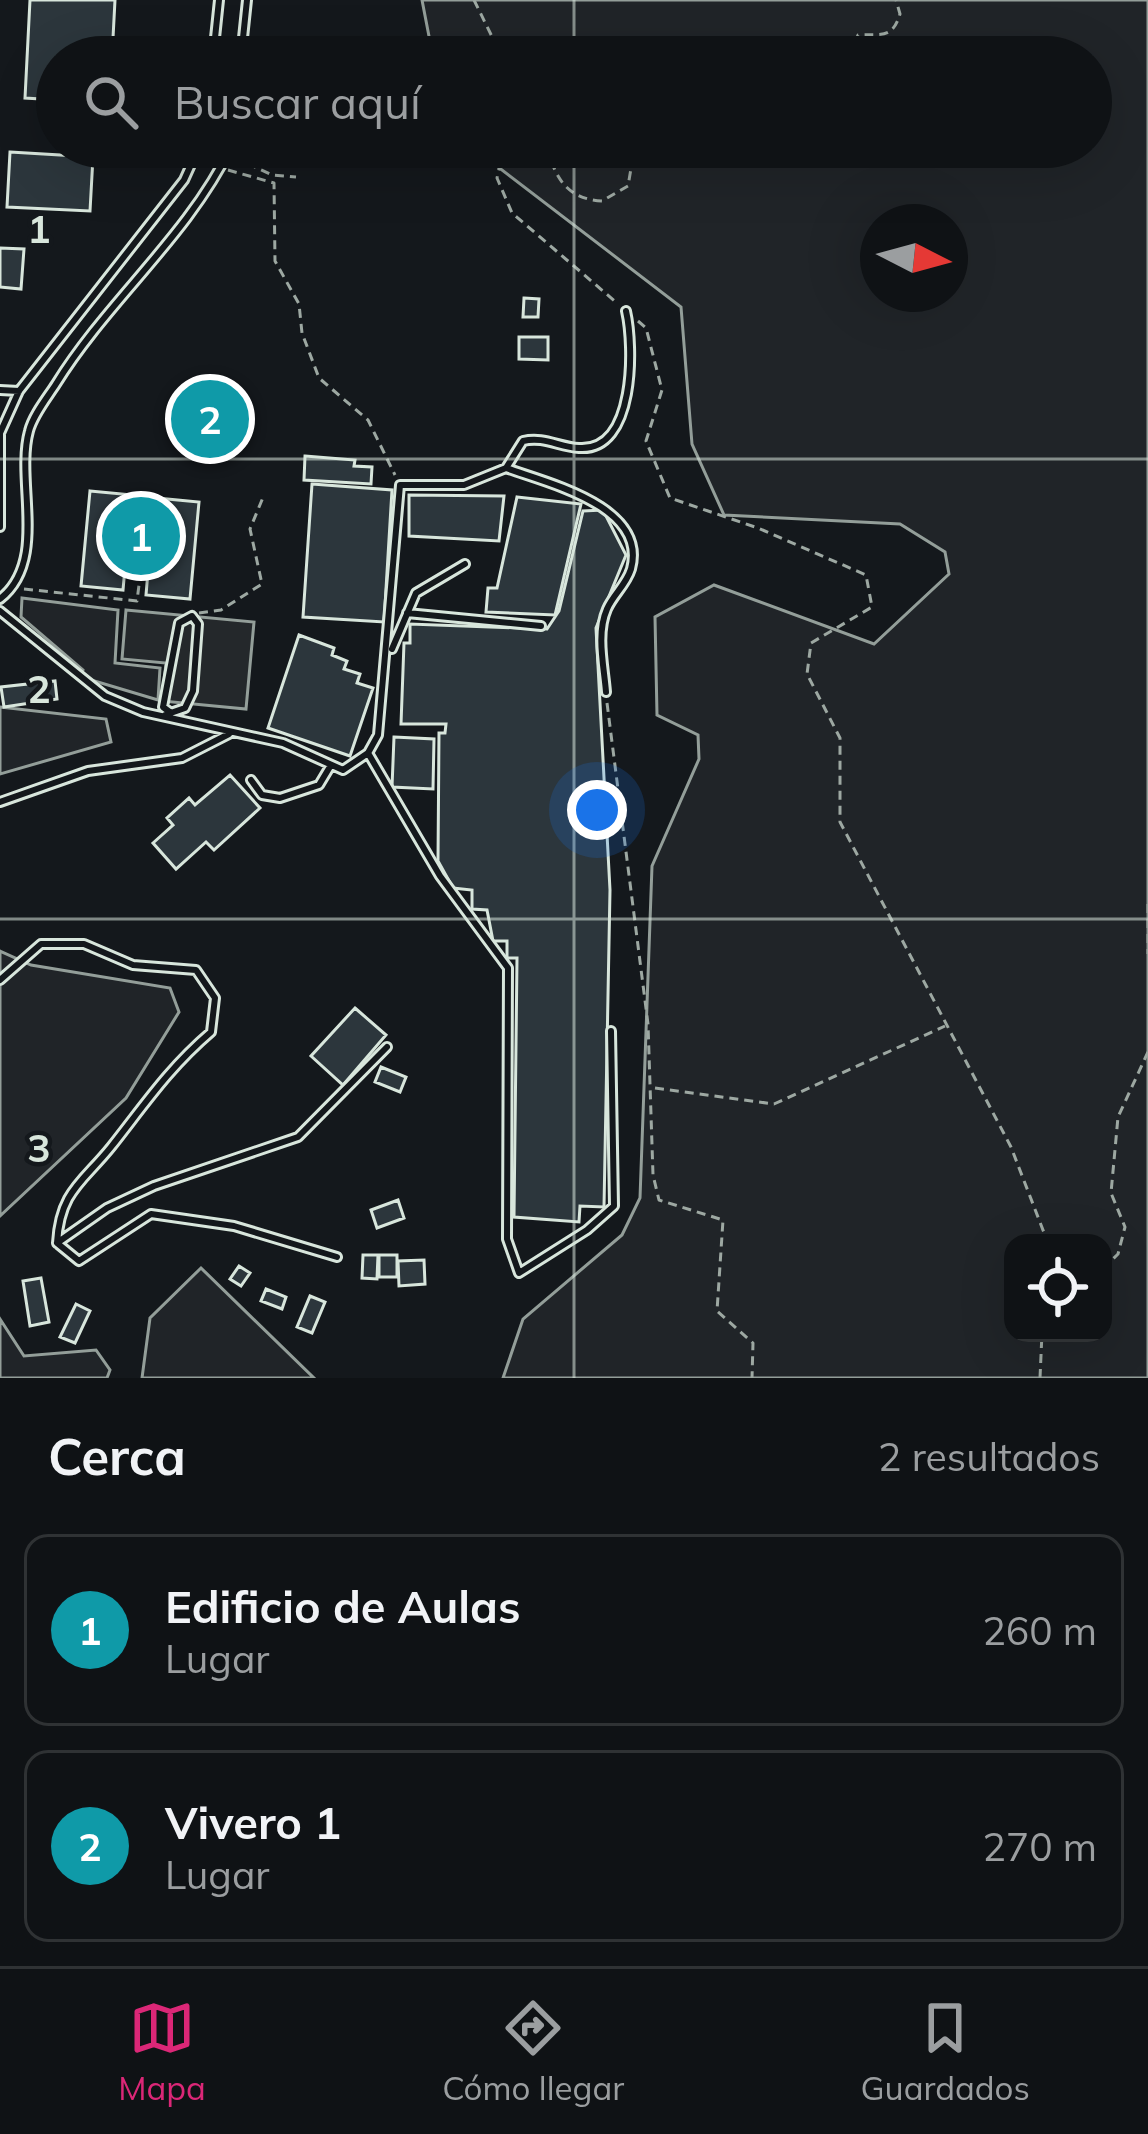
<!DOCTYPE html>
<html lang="es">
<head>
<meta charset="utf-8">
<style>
	:root { --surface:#0f1215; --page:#181b1e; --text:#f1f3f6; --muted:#9b9ea0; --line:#2f3234; --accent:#db2777 }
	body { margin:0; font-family:Mulish,sans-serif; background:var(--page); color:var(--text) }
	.controls { position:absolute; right:36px; bottom:36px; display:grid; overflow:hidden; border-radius:24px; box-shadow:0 12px 48px #0002 }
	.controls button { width:108px; height:108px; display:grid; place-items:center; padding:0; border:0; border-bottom:3px solid var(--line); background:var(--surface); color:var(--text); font:60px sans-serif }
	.compass { position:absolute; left:860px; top:204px; width:108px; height:108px; border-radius:50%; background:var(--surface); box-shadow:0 12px 48px #0002; rotate:96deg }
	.you { position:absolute; left:597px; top:810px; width:42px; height:42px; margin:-30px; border:9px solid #fff; border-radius:50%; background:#1a73e8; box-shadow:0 0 0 18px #1a73e833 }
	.badge { display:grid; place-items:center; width:78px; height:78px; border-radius:50%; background:var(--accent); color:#fff; font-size:39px; font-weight:700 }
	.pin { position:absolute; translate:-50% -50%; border:6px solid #fff; box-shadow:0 3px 12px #0006 }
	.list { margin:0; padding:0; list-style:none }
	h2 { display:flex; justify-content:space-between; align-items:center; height:156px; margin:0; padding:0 48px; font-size:51px }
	h2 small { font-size:39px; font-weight:400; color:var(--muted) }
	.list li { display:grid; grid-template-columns:78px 1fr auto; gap:36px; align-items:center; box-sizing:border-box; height:192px; margin:0 24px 24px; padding:0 24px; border:3px solid var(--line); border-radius:24px }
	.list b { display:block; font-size:45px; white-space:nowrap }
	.list p { margin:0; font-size:39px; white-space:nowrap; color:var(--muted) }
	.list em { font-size:39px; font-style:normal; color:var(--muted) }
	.icon { flex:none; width:66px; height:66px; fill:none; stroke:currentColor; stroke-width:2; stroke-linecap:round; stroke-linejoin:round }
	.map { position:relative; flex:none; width:1148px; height:1378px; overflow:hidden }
	.search { position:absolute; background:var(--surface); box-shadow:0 12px 48px #0002; left:36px; right:36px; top:36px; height:132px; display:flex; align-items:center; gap:30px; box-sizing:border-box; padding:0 42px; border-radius:66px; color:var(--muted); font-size:45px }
	.sheet { height:588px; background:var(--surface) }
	nav { display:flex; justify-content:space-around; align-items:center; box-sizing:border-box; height:168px; border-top:3px solid var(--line); background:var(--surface); font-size:33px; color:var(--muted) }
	nav a { display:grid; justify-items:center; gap:6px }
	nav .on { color:var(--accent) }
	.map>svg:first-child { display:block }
	.green { fill:#202428; stroke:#939e99; stroke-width:3; fill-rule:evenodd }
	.parking { fill:#24282b; stroke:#939e99; stroke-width:3 }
	.building { fill:#2c363c; stroke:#d8e6dc; stroke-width:3 }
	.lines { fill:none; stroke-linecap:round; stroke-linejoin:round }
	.service-casing { stroke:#d8e6dc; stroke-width:12 }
	.path { stroke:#9da8a2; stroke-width:3; stroke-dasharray:9 6; stroke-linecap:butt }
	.service { stroke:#14181c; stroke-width:6 }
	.grid { fill:none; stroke:#d8e6dc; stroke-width:3; stroke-opacity:0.55 }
	.grid-label { font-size:39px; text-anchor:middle; font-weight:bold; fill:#d8e6dc; stroke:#14181c; stroke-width:9; stroke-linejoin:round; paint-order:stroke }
</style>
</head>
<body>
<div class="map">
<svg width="1148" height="1378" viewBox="0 0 1148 1378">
	<rect width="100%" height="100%" fill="#14181c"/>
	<!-- green -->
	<path class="green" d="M422,0H1148V1378H503L523,1319L622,1235L640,1198L652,866L699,759L698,735L657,715L655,617L714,585L874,644L949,574L945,552L900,524L724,515L692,444L681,307L472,147H1091V57H433ZM878,222H950V294H878ZM1013,1243H1103V1333H1013Z
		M22,598L118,610L115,663L160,668L158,700L81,677L83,670L21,617Z
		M0,707L106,719L111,742L0,774Z
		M0,951L31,965L170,988L179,1012L126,1098L0,1216Z
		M201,1268L314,1378H142L150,1318Z
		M0,1319L24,1356L96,1350L110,1370L107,1378H0Z"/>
	<!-- parking -->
	<path class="parking" d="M126,610L254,622L246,709L162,701L166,663L122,659Z"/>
	<!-- building -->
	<path class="building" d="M30,0H115L112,57H57V100L25,98Z
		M10,152L93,157L90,211L7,207Z
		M0,248L24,249L21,289L0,287Z
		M524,298L539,299L538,317H523Z
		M519,337H548V360L519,359Z
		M201,406L226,413L220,432L195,424Z
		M305,456L355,460L354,466L372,467L371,484L304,480Z
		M312,484L392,490L384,622L303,617Z
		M90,491L133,495L130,523L153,525L156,498L199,502L190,599L146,595L150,548L127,546L123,590L81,586Z
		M409,495L504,496L499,541L409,536Z
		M517,497L581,504L555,615L486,612L488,588H497Z
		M603,510L626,555L596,628L610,890L604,1207L580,1206L579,1222L514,1217L517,958H507V941H493L487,910L472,909V890L453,888L438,861L439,733H445L446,724H401L404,643H410V624L547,629L559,611L583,511Z
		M299,635L334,648L332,655L347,661L344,669L360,674L357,683L373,688L350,756L268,728Z
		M55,681L57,699L4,707L1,687Z
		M394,737L434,739L433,789L392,787Z
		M230,775L260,808L214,850L206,842L176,869L153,843L173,825L167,818L189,798L195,805Z
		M355,1008L386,1035L343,1085L311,1056Z
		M381,1067L406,1077L400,1092L375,1082Z
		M398,1200L404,1218L377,1228L371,1210Z
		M363,1255H378L377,1279L362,1278Z
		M379,1255H397V1277H379Z
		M424,1260L425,1284L399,1286L398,1261Z
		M239,1266L250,1273L241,1286L230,1279Z
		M41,1278L49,1322L30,1326L23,1281Z
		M266,1289L286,1297L282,1309L261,1301Z
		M310,1296L325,1302L312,1333L297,1327Z
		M76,1304L90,1311L75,1343L60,1337Z"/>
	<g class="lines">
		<!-- service casing -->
		<g class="service-casing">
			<path id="service" d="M213,57L219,0
				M241,57L247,0
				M0,390L19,391
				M506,468L523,441C544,436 559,447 579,448C636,452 634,346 626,311
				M0,527V433L19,391L184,180L199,147
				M0,599C49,560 15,482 29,431C33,415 47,398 56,384C108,300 188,236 231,147
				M0,611L105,696L143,712L283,743L343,770L368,753L378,735L400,485H464L506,468C547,483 648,506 631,569C626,585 613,595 607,609C596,634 604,666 606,692
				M407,613L541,626
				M392,649L416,593L465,564
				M165,715L185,708L193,691L198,624L192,616L179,623L163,707L171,713
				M368,753L440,876L508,968L507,1239L519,1273L587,1230L614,1206L611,1031
				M251,780L262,795L280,798L319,785L331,765
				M0,802L88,771L182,758L229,734
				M0,980L41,944H84L133,965L196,970L215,998L211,1032C168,1069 145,1104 111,1147C83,1182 60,1191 57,1243L79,1261L151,1214L234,1226L337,1257
				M57,1243L107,1208L154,1186L298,1137L387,1047"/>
		</g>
		<!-- path -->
		<path class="path" d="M474,0L502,57
			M813,57L817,47L830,57
			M849,57L858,35C879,33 892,41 900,14L896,0
			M504,147L497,178L512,213L617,303
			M547,147C555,178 567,199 602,201L628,186L634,151L644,150L662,158L730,147
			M234,157L272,175L296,177
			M228,170L274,183L275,261L299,304L302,333L319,378L368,420L395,475
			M638,321L646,328L662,390L646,441L670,498L758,528L866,575L872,607L811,643L807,674L840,738V822L1011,1147L1048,1243
			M24,589L137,601L142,561
			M199,613L221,610L262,584L250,529L264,495
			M607,703L648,1024L653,1175L659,1200L723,1220L717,1311L753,1343L752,1378
			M1148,904V954
			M655,1088L774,1104L945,1026
			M1103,1269L1118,1254L1125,1227L1111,1193L1118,1117L1148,1052
			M1040,1378L1042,1333"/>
		<!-- service -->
		<use href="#service" class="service"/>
	</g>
	<!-- grid -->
	<path class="grid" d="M574,0V57M574,147V1378M0,459H1148M0,919H1148"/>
	<g class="grid-label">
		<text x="39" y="243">1</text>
		<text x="39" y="703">2</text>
		<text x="39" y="1162">3</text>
	</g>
</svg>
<div class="controls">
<button><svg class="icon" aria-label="locate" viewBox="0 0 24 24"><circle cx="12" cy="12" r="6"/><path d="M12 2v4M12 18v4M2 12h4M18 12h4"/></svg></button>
</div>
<svg class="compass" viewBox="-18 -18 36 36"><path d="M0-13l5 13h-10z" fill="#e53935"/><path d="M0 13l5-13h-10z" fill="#9b9ea0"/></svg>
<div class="you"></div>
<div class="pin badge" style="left:141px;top:536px;background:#0f9aa8">1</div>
<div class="pin badge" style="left:210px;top:419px;background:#0f9aa8">2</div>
<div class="search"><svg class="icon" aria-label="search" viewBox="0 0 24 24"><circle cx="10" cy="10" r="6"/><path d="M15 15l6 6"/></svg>Buscar aquí</div>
</div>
<section class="sheet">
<h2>Cerca<small>2 resultados</small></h2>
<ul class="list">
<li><span class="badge" style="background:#0f9aa8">1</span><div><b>Edificio de Aulas</b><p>Lugar</p></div><em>260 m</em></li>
<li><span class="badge" style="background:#0f9aa8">2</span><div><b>Vivero 1</b><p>Lugar</p></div><em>270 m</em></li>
</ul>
</section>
<nav>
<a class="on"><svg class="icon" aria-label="map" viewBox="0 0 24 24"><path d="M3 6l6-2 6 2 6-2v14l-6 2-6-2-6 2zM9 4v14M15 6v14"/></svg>Mapa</a>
<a><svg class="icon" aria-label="directions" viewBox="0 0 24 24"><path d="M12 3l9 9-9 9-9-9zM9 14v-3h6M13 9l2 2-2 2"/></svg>Cómo llegar</a>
<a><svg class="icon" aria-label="saved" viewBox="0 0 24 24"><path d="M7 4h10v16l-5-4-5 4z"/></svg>Guardados</a>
</nav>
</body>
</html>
